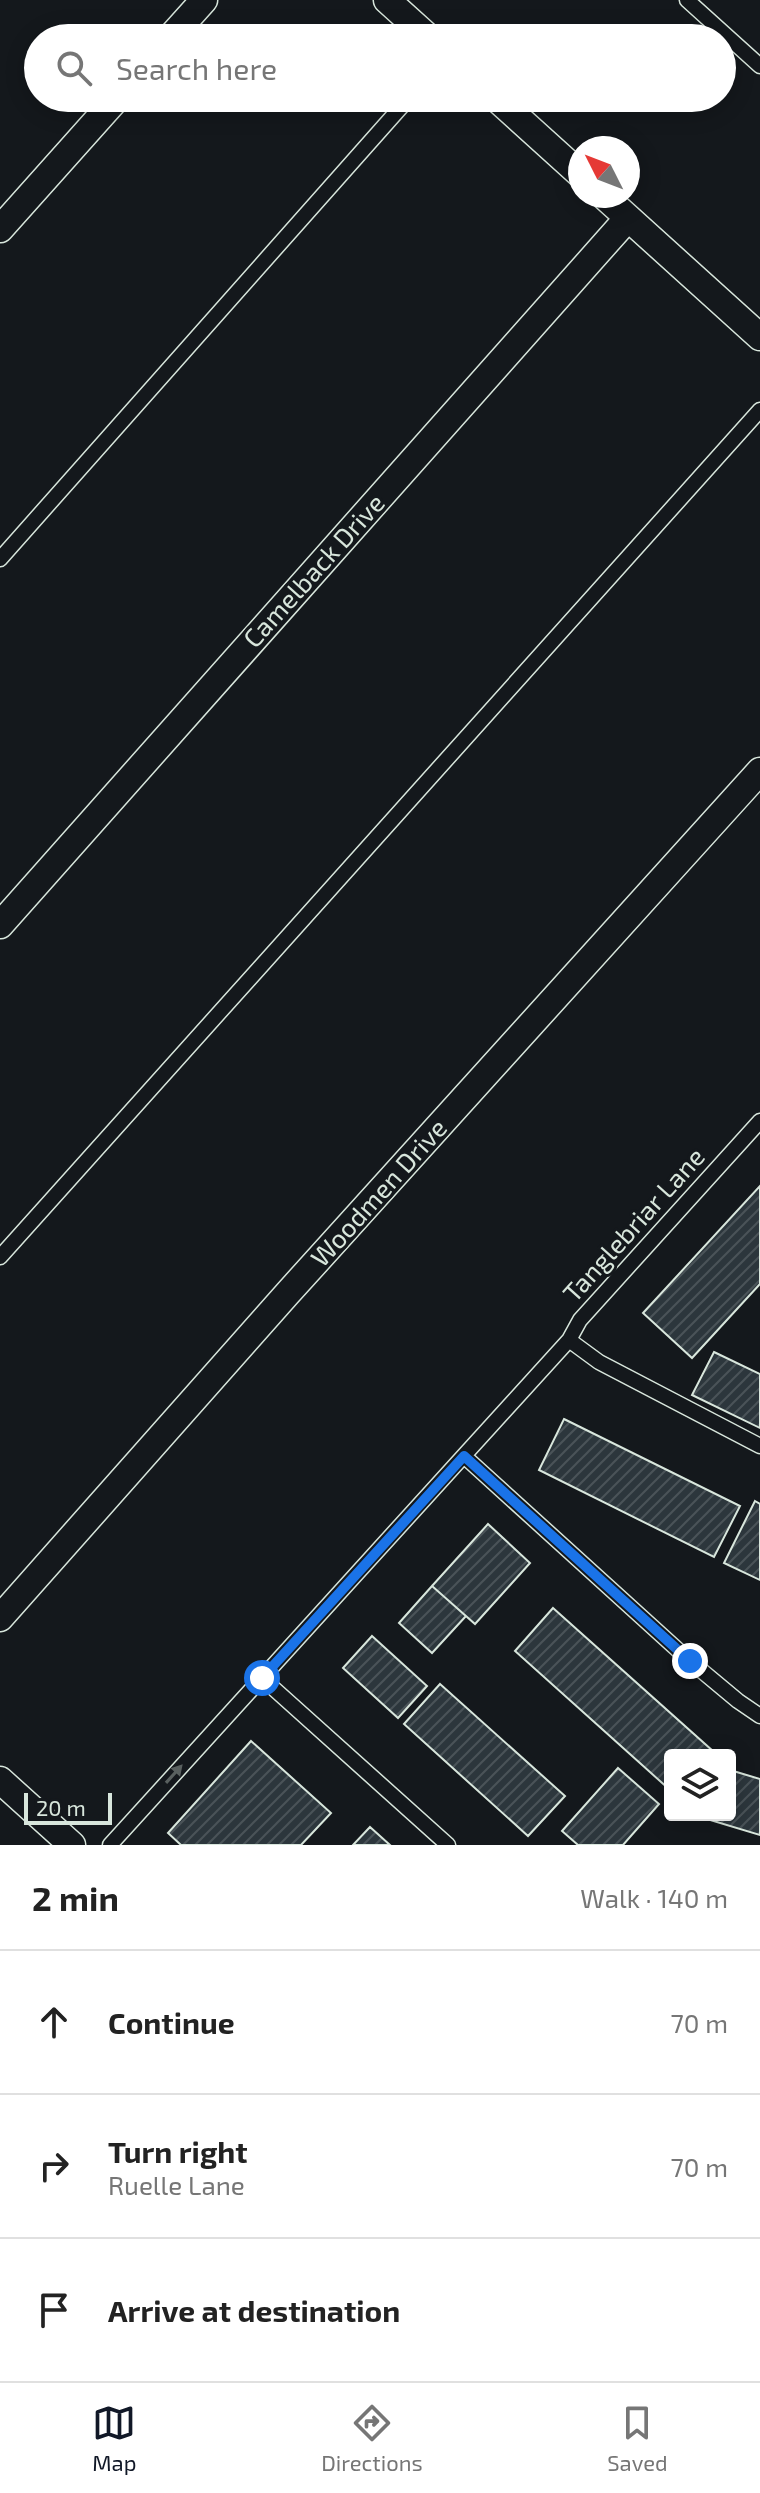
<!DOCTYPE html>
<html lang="en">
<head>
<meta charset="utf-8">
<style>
	:root { --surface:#fff; --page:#f6f6f6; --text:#222; --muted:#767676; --line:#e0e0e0; --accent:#111827 }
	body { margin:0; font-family:"Exo 2",sans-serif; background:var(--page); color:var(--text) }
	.controls { position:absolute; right:24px; bottom:24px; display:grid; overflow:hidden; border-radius:8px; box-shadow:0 4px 20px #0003 }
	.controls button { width:72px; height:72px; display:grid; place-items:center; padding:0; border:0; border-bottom:2px solid var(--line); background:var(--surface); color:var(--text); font:40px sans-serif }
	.compass { position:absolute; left:568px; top:136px; width:72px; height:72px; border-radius:50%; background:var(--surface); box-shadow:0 4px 20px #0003; rotate:312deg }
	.scale { position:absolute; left:24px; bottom:20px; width:88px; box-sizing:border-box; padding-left:8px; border:4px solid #d8e6dc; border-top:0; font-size:22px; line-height:28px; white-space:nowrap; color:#d8e6dc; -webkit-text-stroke:6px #14181c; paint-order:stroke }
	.stop { position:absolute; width:24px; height:24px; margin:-18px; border:6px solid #1a73e8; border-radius:50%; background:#fff }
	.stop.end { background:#1a73e8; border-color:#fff; box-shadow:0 2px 8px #0008 }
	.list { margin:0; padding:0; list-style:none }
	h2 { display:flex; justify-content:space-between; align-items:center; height:104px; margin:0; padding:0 32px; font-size:34px }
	h2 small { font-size:26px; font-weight:400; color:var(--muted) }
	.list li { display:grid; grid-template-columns:52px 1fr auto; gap:24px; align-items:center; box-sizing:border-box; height:144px; padding:0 32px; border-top:2px solid var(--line) }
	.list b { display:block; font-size:30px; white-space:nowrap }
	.list p { margin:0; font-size:26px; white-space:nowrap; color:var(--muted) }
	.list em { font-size:26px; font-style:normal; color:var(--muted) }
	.icon { flex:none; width:44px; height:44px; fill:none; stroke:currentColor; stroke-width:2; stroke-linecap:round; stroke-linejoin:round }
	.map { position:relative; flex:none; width:760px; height:1845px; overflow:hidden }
	.search { position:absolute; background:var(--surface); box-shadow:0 4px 20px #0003; left:24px; right:24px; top:24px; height:88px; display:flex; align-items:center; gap:20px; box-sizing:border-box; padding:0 28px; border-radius:44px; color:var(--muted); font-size:30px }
	.sheet { height:536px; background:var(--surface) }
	nav { display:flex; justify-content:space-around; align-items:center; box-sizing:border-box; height:112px; border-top:2px solid var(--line); background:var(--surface); font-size:22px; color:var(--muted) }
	nav a { display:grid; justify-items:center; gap:4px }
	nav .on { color:var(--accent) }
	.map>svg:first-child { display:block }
	.building { fill:url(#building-hatch); stroke:#d8e6dc; stroke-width:2 }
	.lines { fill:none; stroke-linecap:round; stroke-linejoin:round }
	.lane-casing { stroke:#d8e6dc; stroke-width:17 }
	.street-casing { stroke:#d8e6dc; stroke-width:29 }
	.lane { stroke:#14181c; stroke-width:14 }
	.street { stroke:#14181c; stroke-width:26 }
	.oneway { fill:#59605f }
	.route { stroke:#1a73e8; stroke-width:10 }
	.labels { text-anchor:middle; stroke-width:6; stroke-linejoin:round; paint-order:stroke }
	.street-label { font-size:26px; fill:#d8e6dc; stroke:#14181c }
</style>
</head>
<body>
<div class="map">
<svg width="760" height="1845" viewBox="0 0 760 1845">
	<defs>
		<pattern id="building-hatch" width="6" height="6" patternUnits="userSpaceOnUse" patternTransform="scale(2)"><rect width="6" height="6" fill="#2c363c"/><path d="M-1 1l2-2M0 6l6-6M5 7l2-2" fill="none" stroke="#4a5358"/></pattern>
	</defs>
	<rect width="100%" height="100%" fill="#14181c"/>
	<!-- building -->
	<path class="building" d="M760,1186V1284L692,1358L643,1313Z
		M714,1352L760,1374V1428L692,1395Z
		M564,1419L740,1506L714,1557L539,1470Z
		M755,1501L760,1504V1580L724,1563Z
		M488,1524L530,1563L475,1624L432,1586Z
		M432,1586L466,1616L432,1653L399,1623Z
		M553,1608L714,1752L712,1755H670V1790L515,1651Z
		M372,1636L427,1686L398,1718L343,1668Z
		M440,1684L565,1796L528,1836L404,1724Z
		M251,1741L331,1813L301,1845H181L168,1833Z
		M618,1768L659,1804L623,1845H578L562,1831Z
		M730,1770L760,1779V1835L697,1816L730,1815Z
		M370,1827L390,1845H353Z"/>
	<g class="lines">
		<!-- lane casing -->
		<g class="lane-casing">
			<path id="lane" d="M687,0L760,66
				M0,559L409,98
				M0,1257L760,410
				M569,1340L599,1362L760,1446
				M464,1456L690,1661L738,1701L760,1716
				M262,1678L448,1845
				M110,1845L569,1340L580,1320L760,1121"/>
		</g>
		<!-- street casing -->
		<g class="street-casing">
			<path id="street" d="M387,0L429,38
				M170,38L204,0
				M496,98L580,174
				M604,196L760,337
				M0,229L117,98
				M0,925L628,218
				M0,1618L287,1294L760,771
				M0,1780L72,1845"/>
		</g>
		<!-- lane -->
		<use href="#lane" class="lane"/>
		<!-- street -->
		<use href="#street" class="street"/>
	</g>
	<!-- one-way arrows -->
	<defs><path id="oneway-solid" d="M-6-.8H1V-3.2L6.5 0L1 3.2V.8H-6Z" transform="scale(2)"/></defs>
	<use class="oneway" href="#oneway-solid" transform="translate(174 1774) rotate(-48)"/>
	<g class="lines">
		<!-- route -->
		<path class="route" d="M262,1678L464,1456L690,1661"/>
	</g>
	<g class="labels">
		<!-- street labels -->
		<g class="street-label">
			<text transform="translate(314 571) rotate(-48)" y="9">Camelback Drive</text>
			<text transform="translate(379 1193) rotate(-48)" y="9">Woodmen Drive</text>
			<text transform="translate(634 1225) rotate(-48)" y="9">Tanglebriar Lane</text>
		</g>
	</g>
</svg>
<div class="controls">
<button><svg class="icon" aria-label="layers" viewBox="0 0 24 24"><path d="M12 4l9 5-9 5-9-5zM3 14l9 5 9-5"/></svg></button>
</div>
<svg class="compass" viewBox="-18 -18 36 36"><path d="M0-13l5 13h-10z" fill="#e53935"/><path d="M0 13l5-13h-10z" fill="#767676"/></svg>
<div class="scale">20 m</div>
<div class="stop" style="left:262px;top:1678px"></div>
<div class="stop end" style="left:690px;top:1661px"></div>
<div class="search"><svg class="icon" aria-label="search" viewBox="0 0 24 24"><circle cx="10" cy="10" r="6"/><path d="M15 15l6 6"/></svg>Search here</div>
</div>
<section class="sheet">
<h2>2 min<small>Walk · 140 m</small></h2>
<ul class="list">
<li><svg class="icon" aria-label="ahead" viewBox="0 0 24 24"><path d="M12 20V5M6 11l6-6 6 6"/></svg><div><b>Continue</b></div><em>70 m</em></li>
<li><svg class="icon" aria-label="right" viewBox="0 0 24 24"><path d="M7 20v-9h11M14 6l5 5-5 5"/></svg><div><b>Turn right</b><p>Ruelle Lane</p></div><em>70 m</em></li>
<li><svg class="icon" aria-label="arrive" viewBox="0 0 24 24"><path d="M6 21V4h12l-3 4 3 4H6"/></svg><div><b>Arrive at destination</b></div></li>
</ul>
</section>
<nav>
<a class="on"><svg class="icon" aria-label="map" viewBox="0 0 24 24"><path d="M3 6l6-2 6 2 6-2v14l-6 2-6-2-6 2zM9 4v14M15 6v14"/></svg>Map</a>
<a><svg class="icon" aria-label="directions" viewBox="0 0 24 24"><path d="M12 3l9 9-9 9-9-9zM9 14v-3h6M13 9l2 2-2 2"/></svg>Directions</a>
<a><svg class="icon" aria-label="saved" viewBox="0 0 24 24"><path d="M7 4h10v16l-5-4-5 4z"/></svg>Saved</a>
</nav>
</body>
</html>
